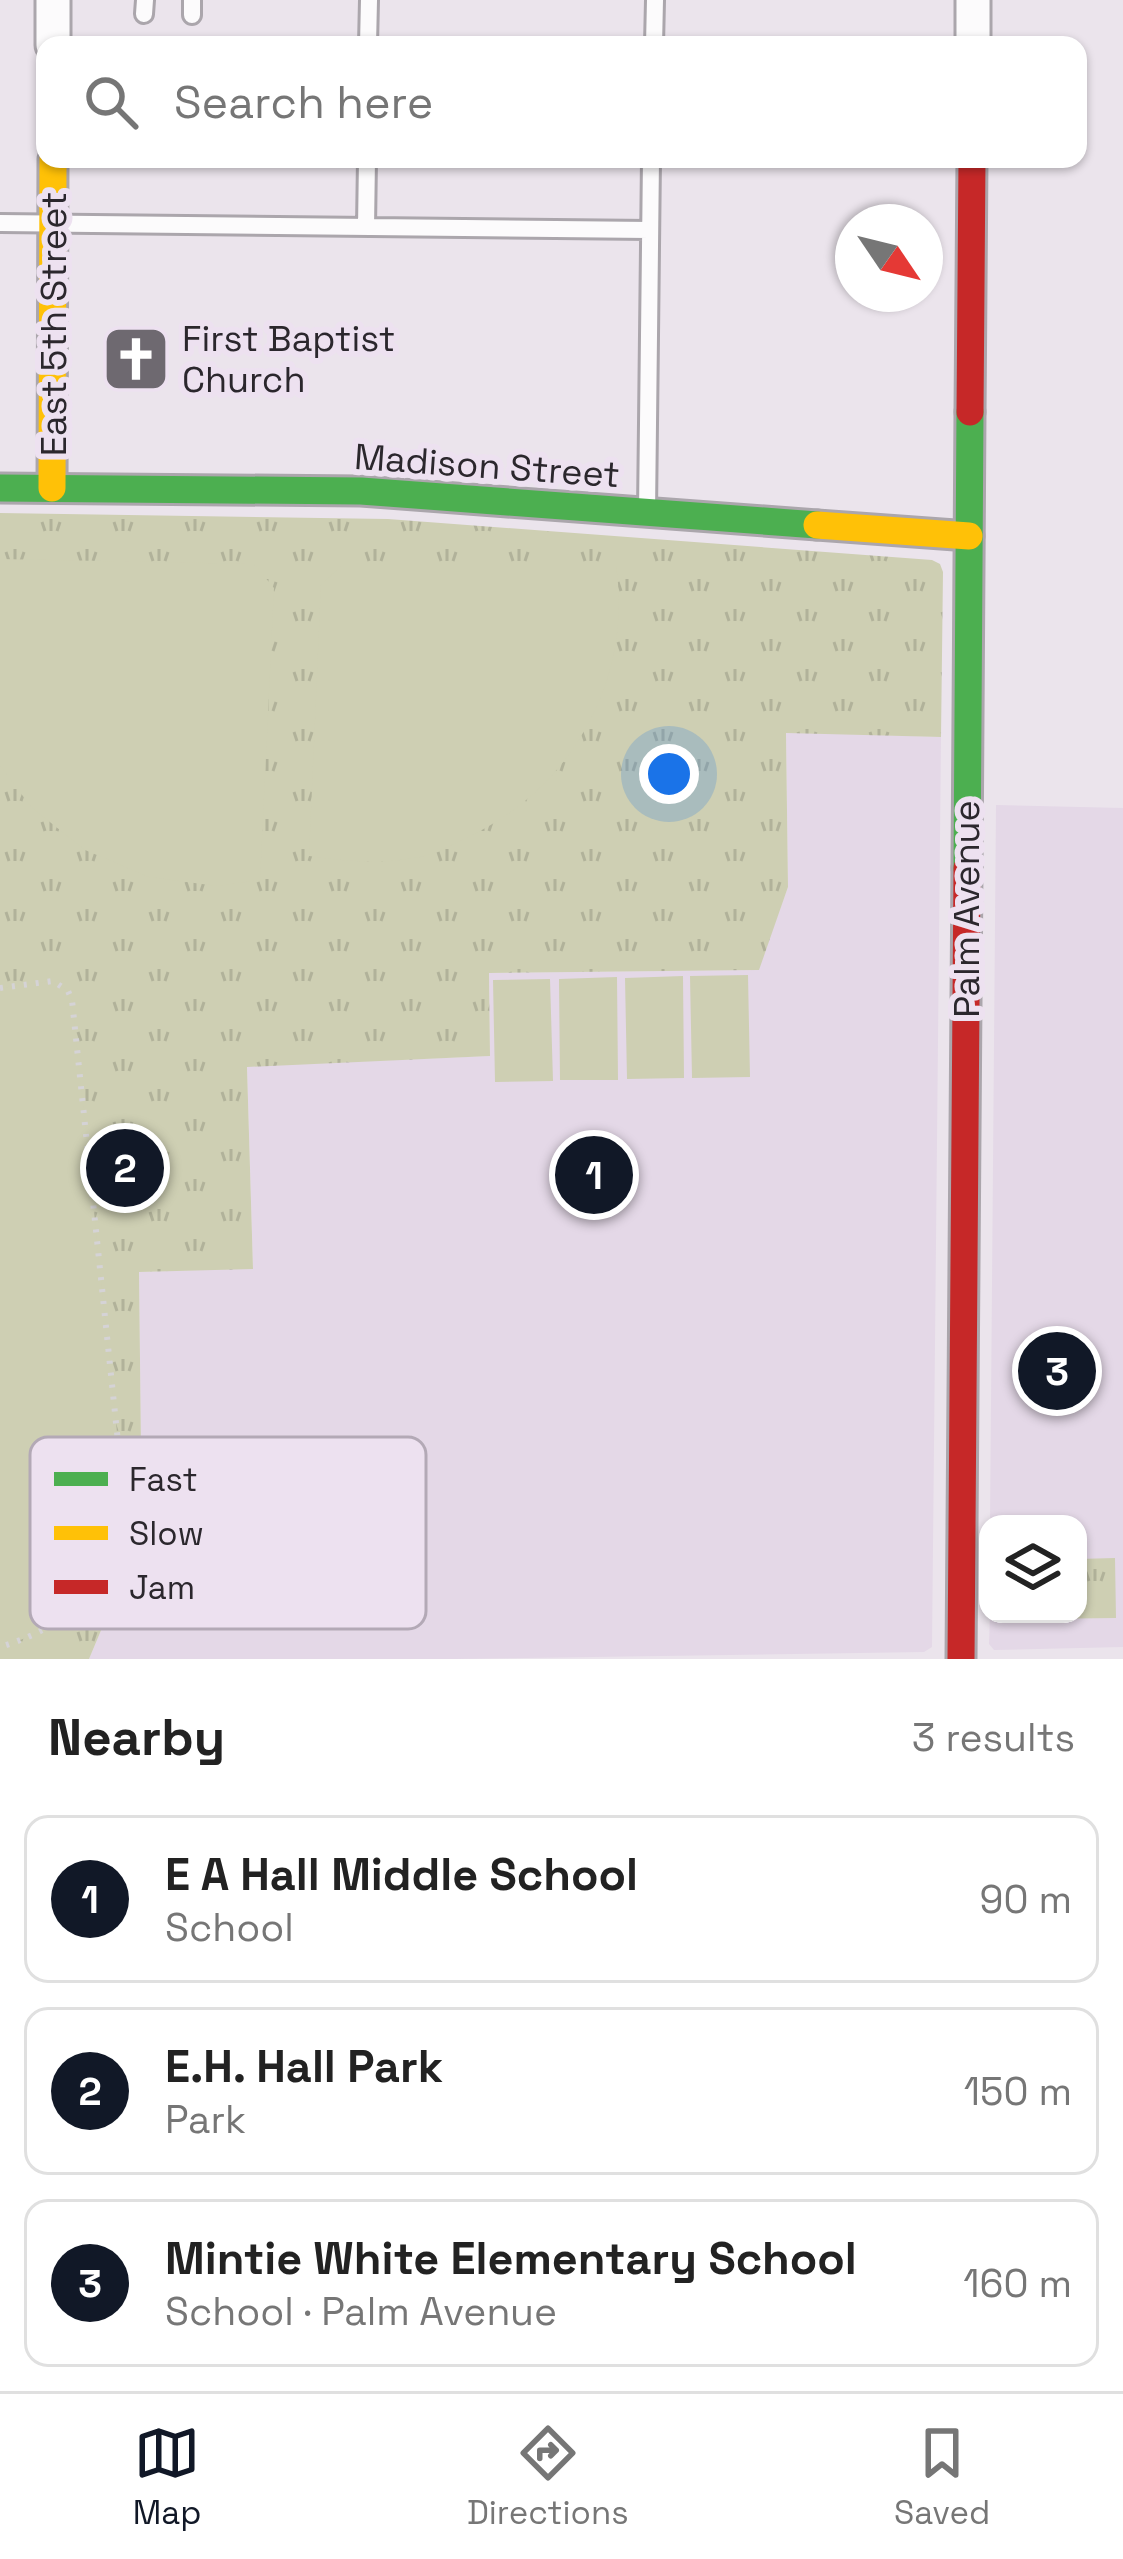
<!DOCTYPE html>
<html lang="en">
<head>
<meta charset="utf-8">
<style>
	:root { --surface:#fff; --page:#f6f6f6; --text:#222; --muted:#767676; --line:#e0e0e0; --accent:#111827 }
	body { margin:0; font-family:"Space Grotesk",sans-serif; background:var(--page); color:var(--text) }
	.controls { position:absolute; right:36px; bottom:36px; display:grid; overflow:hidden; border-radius:24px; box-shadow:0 3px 9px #0004 }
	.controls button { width:108px; height:108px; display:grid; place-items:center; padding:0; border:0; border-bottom:3px solid var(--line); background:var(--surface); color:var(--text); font:60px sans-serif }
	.compass { position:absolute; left:835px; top:204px; width:108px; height:108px; border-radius:50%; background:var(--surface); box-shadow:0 3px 9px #0004; rotate:125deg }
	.you { position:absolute; left:669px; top:774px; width:42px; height:42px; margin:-30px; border:9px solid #fff; border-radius:50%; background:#1a73e8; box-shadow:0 0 0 18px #1a73e833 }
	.badge { display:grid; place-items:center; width:78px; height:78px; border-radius:50%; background:var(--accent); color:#fff; font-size:39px; font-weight:700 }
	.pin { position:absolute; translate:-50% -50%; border:6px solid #fff; box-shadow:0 3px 12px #0006 }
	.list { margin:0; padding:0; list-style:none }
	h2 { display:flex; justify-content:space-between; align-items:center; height:156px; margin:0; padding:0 48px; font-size:51px }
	h2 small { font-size:39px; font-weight:400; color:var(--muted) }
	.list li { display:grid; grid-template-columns:78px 1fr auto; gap:36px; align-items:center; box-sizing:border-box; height:168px; margin:0 24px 24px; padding:0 24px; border:3px solid var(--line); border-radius:24px }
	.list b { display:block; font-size:45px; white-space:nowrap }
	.list p { margin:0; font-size:39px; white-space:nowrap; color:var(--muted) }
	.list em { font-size:39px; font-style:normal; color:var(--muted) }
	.icon { flex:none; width:66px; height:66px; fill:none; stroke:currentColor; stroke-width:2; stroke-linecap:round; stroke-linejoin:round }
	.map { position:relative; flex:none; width:1123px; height:1659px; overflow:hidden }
	.search { position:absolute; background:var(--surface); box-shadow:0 3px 9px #0004; left:36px; right:36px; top:36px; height:132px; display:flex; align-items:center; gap:30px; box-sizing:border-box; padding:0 42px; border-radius:24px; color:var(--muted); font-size:45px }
	.sheet { height:732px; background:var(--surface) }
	nav { display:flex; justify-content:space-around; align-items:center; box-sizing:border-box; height:168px; border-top:3px solid var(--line); background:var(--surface); font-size:33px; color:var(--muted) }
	nav a { display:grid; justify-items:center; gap:6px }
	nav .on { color:var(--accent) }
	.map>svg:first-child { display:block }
	.built { fill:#e4d8e7 }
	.park { fill:url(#park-tufts) }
	.pitch { fill:#cecfb3 }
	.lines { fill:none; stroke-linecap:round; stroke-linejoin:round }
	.lane-casing { stroke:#aba6ac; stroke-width:22 }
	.street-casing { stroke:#aba6ac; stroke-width:39 }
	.fast-casing { stroke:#aba6ac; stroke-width:33 }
	.slow-casing { stroke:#aba6ac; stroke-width:33 }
	.jam-casing { stroke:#aba6ac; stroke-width:33 }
	.path { stroke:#d5d3d6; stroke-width:6; stroke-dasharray:3 9; stroke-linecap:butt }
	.lane { stroke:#fcfbfc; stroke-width:16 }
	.street { stroke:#fcfbfc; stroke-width:33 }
	.fast { stroke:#4caf50; stroke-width:27 }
	.slow { stroke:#ffc107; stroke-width:27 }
	.jam { stroke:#c62828; stroke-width:27 }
	.labels { text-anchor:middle; stroke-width:12; stroke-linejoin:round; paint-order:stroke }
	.street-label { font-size:36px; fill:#2b272d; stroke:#ede1f0 }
	.poi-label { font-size:36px; fill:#2b272d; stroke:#ede1f0; text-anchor:start }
	.key { fill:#ede1f0; stroke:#b3a9b6; stroke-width:3 }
	.key-label { font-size:33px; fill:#2b272d }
</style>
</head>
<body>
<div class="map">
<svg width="1123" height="1659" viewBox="0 0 1123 1659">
	<defs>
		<pattern id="park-tufts" width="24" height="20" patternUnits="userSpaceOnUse" patternTransform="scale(3)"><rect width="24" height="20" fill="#cecfb3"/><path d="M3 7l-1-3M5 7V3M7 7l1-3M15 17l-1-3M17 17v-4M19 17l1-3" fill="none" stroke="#b1b29a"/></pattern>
	</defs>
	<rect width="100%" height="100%" fill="#ebe4ec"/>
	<!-- built -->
	<path class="built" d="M786,732L941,737L932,1647L924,1652L455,1659H89L142,1533L139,1272L253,1268L247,1066L490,1056L489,973L758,970L788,887Z
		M996,805L1123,808V1647L994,1650L989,1644L990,1614H1078V1524H990Z"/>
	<!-- park -->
	<path class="park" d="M0,513L388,519L932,560L940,564L943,572L941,737L786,733L788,887L759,970L489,973L490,1056L247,1067L253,1269L139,1272L142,1533L89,1659H0Z
		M1115,1558L1116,1618L1034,1619V1614H1078V1559Z"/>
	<!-- pitch -->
	<path class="pitch" d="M0,559L254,564L274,588L260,880L217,886L149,877L85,850L31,807L0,765Z
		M341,566H616C633,678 572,788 470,836C457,842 442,851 428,855C388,865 349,862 309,856L321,585Z
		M748,975L750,1077L692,1078L690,976Z
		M683,976L684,1078L627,1079L625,978Z
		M617,977L618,1080H560L559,979Z
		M550,979L553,1081L495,1082L493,980Z
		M53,981L68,991L72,1000L123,1490C116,1574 83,1622 0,1647V988Z"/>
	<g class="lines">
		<!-- lane casing -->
		<g class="lane-casing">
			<path id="lane" d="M144,14L145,0
				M192,15V0
				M368,45L369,0
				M654,45L655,0
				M0,223L649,230
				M366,227L367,159
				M647,512L651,159"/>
		</g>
		<!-- street casing -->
		<g class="street-casing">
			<path id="street" d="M53,45V0
				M973,45V0"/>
		</g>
		<!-- fast casing -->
		<g class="fast-casing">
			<path id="fast" d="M0,488L361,491L817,525
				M967,868L970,412"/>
		</g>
		<!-- slow casing -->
		<g class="slow-casing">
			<path id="slow" d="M52,488L53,159
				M817,525L969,536"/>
		</g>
		<!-- jam casing -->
		<g class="jam-casing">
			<path id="jam" d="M970,412L972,159
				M961,1659L967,868"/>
		</g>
		<!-- path -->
		<path class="path" d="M0,988L53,981L68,991L72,1000L123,1490C116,1574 83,1622 0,1647"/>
		<!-- lane -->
		<use href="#lane" class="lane"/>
		<!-- street -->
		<use href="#street" class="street"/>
		<!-- fast -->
		<use href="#fast" class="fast"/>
		<!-- slow -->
		<use href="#slow" class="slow"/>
		<!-- jam -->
		<use href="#jam" class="jam"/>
	</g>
	<!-- icons -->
	<defs>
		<g id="church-square" transform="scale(3.45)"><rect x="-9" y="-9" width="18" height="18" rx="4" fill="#6e6970" stroke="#ede1f0"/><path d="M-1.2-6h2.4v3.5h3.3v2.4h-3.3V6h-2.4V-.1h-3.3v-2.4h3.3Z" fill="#fff"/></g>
	</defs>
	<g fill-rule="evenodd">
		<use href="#church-square" x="136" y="359"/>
	</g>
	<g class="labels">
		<!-- street labels -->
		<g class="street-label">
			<text transform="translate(53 324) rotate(-90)" y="13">East 5th Street</text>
			<text transform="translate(487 465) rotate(4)" y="13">Madison Street</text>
			<text transform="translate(966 909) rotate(-90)" y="13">Palm Avenue</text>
		</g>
		<!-- poi labels -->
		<g class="poi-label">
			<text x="182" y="351">First Baptist<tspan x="182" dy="41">Church</tspan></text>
		</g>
	</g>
	<!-- legend -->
	<rect x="30" y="1437" width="396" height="192" rx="18" class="key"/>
	<rect x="54" y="1472" width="54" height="14" fill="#4caf50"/>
	<rect x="54" y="1526" width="54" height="14" fill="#ffc107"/>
	<rect x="54" y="1580" width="54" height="14" fill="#c62828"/>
	<g class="key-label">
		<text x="129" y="1491">Fast</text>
		<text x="129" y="1545">Slow</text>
		<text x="129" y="1599">Jam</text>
	</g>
</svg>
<div class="controls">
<button><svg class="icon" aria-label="layers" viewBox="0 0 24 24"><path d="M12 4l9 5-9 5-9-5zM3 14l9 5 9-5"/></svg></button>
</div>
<svg class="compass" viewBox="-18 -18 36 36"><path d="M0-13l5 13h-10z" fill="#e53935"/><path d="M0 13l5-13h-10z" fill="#767676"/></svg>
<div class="you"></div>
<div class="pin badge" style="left:594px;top:1175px">1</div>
<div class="pin badge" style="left:125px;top:1168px">2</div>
<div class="pin badge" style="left:1057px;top:1371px">3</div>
<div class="search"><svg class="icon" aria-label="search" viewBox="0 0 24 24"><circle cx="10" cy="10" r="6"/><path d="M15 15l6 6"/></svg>Search here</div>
</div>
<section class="sheet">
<h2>Nearby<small>3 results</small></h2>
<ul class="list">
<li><span class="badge">1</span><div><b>E A Hall Middle School</b><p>School</p></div><em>90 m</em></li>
<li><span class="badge">2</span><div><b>E.H. Hall Park</b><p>Park</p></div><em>150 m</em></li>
<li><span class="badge">3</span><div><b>Mintie White Elementary School</b><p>School · Palm Avenue</p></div><em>160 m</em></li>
</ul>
</section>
<nav>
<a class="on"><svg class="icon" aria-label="map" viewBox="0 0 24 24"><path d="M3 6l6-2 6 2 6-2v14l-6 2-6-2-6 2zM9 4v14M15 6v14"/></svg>Map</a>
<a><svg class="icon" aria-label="directions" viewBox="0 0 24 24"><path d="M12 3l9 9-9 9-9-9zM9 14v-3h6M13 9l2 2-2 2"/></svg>Directions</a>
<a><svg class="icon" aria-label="saved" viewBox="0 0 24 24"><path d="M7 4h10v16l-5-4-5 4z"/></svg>Saved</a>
</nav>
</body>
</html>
